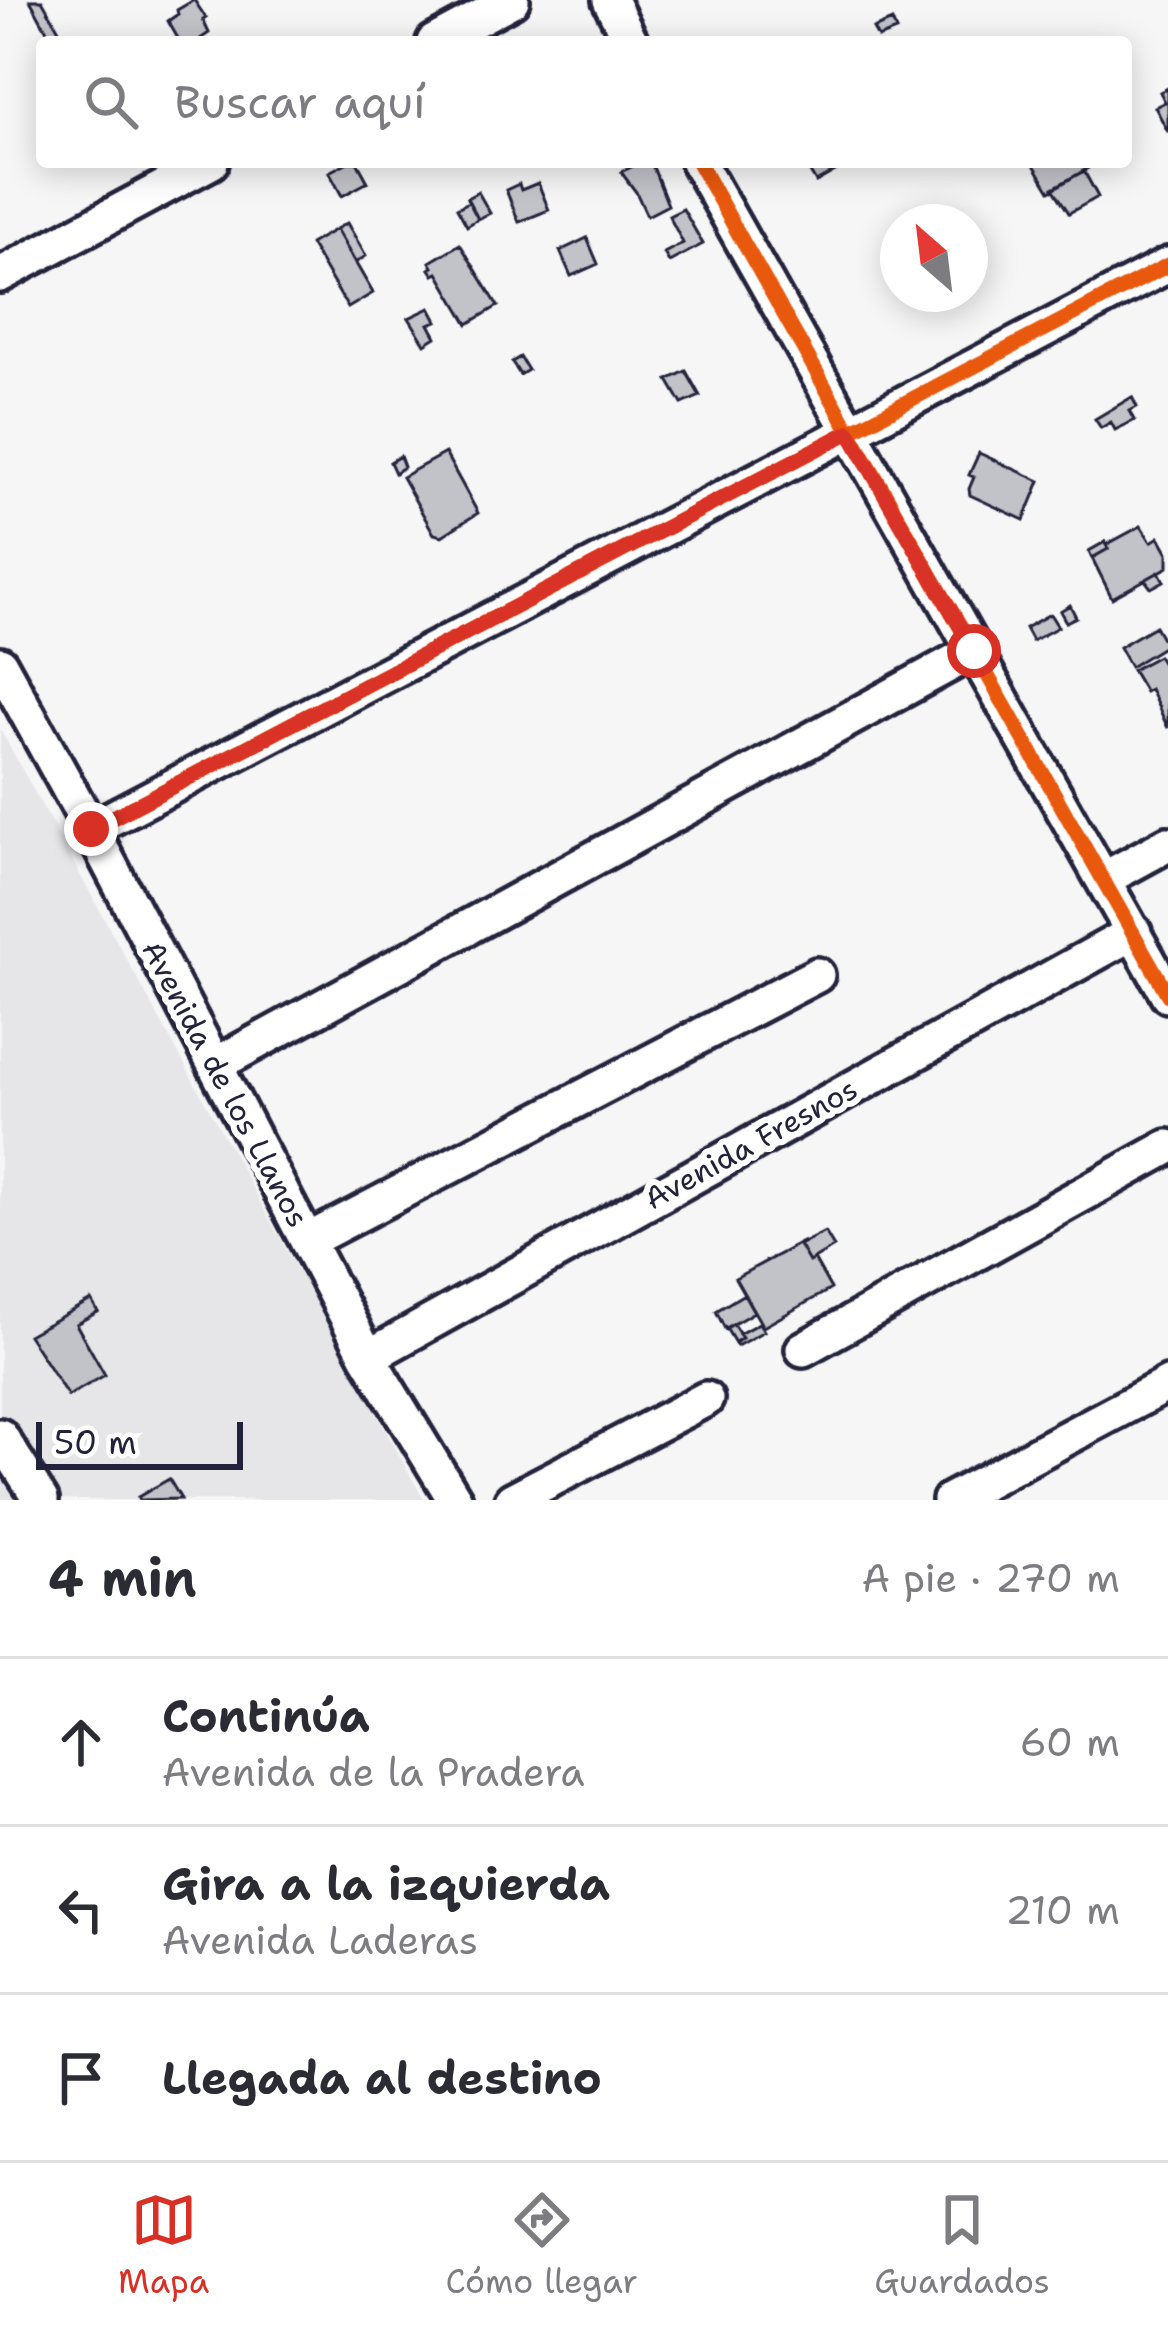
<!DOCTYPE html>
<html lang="es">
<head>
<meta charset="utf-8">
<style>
	:root { --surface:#fff; --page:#f7f7f7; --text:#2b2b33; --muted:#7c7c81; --line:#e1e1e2; --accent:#d93025 }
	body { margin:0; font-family:"Shantell Sans",sans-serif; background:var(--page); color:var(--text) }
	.compass { position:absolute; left:880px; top:204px; width:108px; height:108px; border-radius:50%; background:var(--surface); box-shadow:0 6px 30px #0003; rotate:332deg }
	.scale { position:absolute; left:36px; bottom:30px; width:207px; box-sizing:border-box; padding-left:12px; border:6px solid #22223b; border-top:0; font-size:33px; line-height:42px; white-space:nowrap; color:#22223b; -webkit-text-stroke:9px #fff; paint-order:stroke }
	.stop { position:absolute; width:36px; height:36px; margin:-27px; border:9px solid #d93025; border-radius:50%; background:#fff }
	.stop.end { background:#d93025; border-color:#fff; box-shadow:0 3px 12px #0008 }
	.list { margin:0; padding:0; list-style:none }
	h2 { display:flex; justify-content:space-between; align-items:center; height:156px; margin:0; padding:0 48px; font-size:51px }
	h2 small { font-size:39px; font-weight:400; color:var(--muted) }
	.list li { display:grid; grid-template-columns:78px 1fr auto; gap:36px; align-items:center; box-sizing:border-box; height:168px; padding:0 48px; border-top:3px solid var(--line) }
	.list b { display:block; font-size:45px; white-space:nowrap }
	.list p { margin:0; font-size:39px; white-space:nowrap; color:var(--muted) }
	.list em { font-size:39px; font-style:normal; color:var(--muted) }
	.icon { flex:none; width:66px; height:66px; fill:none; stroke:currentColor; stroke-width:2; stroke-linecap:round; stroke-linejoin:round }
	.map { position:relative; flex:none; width:1168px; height:1500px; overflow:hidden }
	.search { position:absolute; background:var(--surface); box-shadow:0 6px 30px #0003; left:36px; right:36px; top:36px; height:132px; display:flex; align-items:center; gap:30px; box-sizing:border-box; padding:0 42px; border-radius:12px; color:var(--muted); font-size:45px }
	.sheet { height:660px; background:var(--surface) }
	nav { display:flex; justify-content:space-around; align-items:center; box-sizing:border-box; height:168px; border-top:3px solid var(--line); background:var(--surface); font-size:33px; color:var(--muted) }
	nav a { display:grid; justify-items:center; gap:6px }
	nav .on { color:var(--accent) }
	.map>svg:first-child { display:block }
	.built { fill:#e6e6e9 }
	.building { fill:#c2c2c9; stroke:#22223b; stroke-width:3 }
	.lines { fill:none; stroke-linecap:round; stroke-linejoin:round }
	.minor-casing { stroke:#22223b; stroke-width:42 }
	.minor { stroke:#fff; stroke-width:33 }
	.cycleway-casing { stroke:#fff; stroke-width:22 }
	.cycleway { stroke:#e8590c; stroke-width:15 }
	.route { stroke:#d93025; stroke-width:15 }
	.labels { text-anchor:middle; stroke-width:12; stroke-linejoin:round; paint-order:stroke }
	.street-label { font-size:30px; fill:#22223b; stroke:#fff }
</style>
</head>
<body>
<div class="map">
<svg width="1168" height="1500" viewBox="0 0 1168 1500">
	<rect width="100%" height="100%" fill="#f6f6f7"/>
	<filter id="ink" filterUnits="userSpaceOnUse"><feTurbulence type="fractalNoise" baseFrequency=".00833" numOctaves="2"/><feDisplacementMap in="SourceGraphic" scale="24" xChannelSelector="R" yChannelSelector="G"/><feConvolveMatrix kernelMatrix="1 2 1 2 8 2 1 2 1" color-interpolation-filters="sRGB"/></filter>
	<g filter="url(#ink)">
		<!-- built -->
		<path class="built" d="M0,729L424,1500H0Z"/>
		<!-- building -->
		<path class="building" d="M30,0H42L62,35L52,40Z
			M194,0L206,18L203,20L209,33L196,42H180L168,21L178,14L177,10Z
			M892,21L896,31L878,38L873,29Z
			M1168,88V132L1155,107L1165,102L1160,92Z
			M348,162H357L368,182L342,196L329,172Z
			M642,162H651L668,205L647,216L636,192L621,172Z
			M804,162H851L816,182Z
			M1084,162L1088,168L1050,191L1033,163Z
			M1084,171L1098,197L1069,213L1053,188Z
			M538,183L549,210L519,222L506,190L519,184L521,190Z
			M478,192L490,213L478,219L467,198Z
			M469,202L478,219L467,226L457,208Z
			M683,209L703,244L669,262L664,253L683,243L669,216Z
			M347,223L366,256L355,263L336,229Z
			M336,229L373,293L348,308L310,244Z
			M587,238L598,264L571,276L560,251Z
			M460,244L498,306L468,324L438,273L434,275L430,269L433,267L430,262Z
			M430,308L437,321L429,324L436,337L425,344L409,318Z
			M520,357L528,370L520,375L512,362Z
			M686,371L700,396L682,404L668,380Z
			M1132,397L1137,407L1130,411L1135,420L1115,430L1111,422L1101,428L1095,419Z
			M445,453L478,513L442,536L434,534L402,477Z
			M979,453L1040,481L1024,520L970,495L969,489L974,477L969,475Z
			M400,456L404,467L395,473L390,462Z
			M1141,526L1151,542L1159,537L1168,553V567L1112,598L1092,558L1108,549L1106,545Z
			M1105,542L1108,549L1092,558L1089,551Z
			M1159,572L1164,581L1151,588L1145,580Z
			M1070,605L1076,617L1066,622L1060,611Z
			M1050,614L1058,627L1032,641L1025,628Z
			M1155,626L1166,645L1130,667L1119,647Z
			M1158,656L1163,664H1168V728L1150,689L1145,692L1132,670Z
			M825,1232L834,1247L809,1262L799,1245Z
			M804,1241L799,1245L809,1262L814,1259L831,1289L763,1327L735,1278Z
			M744,1294L754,1312L725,1329L716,1311Z
			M91,1300L98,1312L76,1324L105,1375L68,1396L28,1335Z
			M759,1323L764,1331L737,1346L735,1342L742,1338L739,1334Z
			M733,1324L742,1338L735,1343L726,1328Z
			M169,1479L181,1499L140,1500L138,1497Z"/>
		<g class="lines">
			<!-- minor casing -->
			<g class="minor-casing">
				<path id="minor" d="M610,0L631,42
					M434,42L512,0
					M698,162L1168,995
					M0,275L211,162
					M0,664L91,829L368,1357L455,1500
					M91,829L1168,265
					M1104,879L1168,844
					M215,1065L974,651
					M307,1241L817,975
					M803,1349L1168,1147
					M368,1357L1134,932
					M0,1436L41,1500
					M512,1500L706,1399
					M950,1500L1168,1384"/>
			</g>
			<!-- minor -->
			<use href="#minor" class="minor"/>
			<!-- cycleway casing -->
			<g class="cycleway-casing">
				<path id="cycleway" d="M698,162L1168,995
					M91,829L1168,265"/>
			</g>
			<!-- cycleway -->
			<use href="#cycleway" class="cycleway"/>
		</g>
	</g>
	<g class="lines" filter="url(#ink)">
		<!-- route -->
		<path class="route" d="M91,829L849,432L974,651"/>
	</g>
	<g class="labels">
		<!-- street labels -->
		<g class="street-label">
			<text transform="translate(225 1084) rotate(62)" y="10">Avenida de los Llanos</text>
			<text transform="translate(751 1144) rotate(-29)" y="10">Avenida Fresnos</text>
		</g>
	</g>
</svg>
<svg class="compass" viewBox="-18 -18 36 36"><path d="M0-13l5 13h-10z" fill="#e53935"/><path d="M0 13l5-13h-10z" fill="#7c7c81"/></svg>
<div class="scale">50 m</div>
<div class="stop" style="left:974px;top:651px"></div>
<div class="stop end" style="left:91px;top:829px"></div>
<div class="search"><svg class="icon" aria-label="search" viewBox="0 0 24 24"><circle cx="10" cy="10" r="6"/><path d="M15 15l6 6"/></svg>Buscar aquí</div>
</div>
<section class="sheet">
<h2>4 min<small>A pie · 270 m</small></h2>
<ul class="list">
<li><svg class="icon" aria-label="ahead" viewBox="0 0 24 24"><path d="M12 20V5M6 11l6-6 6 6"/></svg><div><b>Continúa</b><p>Avenida de la Pradera</p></div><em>60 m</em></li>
<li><svg class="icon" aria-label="left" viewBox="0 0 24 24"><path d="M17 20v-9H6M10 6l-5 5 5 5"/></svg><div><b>Gira a la izquierda</b><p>Avenida Laderas</p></div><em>210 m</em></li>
<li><svg class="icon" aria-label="arrive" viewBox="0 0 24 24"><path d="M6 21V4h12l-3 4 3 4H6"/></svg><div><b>Llegada al destino</b></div></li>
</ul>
</section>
<nav>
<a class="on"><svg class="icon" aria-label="map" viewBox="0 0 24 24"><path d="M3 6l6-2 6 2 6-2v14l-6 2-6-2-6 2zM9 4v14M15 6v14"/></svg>Mapa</a>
<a><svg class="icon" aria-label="directions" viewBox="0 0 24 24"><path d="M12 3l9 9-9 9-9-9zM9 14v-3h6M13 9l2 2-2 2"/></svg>Cómo llegar</a>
<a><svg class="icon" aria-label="saved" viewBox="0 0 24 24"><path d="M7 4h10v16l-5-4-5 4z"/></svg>Guardados</a>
</nav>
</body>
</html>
